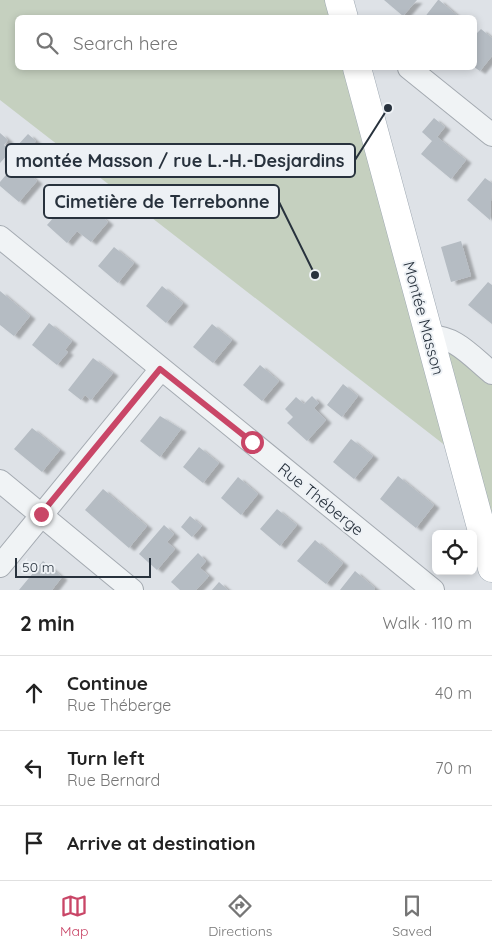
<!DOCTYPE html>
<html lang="en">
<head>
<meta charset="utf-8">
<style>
	:root { --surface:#fff; --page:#f2f2f2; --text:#222; --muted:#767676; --line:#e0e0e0; --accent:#c94667 }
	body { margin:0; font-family:Quicksand,sans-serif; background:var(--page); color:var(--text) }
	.controls { position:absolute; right:15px; bottom:15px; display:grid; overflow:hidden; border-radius:8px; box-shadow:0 2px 8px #0003 }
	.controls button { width:45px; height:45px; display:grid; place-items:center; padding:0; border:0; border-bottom:1px solid var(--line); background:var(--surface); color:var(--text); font:25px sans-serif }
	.scale { position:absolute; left:15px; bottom:12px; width:136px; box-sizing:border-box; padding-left:5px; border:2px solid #28323d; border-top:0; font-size:14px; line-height:18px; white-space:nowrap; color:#28323d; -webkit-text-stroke:4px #edf1f5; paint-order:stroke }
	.stop { position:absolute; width:15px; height:15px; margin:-11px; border:4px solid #c94667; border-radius:50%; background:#fff }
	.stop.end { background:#c94667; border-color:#fff; box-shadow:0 1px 5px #0008 }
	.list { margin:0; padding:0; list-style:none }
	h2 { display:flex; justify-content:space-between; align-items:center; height:65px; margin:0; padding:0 20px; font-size:21px }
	h2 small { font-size:16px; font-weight:400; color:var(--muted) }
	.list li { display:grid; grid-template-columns:32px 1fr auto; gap:15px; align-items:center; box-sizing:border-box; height:75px; padding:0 20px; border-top:1px solid var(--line) }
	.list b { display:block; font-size:19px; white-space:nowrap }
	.list p { margin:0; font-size:16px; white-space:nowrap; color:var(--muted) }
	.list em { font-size:16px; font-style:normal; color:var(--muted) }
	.icon { flex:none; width:28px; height:28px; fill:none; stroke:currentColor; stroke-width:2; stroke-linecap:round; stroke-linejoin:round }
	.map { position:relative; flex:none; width:492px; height:590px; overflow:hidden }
	.search { position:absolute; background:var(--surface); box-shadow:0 2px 8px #0003; left:15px; right:15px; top:15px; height:55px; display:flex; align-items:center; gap:12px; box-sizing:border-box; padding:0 18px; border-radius:8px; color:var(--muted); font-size:19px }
	.sheet { height:290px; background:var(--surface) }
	nav { display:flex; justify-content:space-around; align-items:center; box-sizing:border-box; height:70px; border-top:1px solid var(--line); background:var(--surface); font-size:14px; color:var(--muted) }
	nav a { display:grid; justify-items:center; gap:2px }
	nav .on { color:var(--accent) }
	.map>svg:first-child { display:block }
	.green { fill:#c5d0bf }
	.building { fill:#b5bcc3; filter:url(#shadow) }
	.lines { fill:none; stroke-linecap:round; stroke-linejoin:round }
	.minor-casing { stroke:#a4aab1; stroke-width:24 }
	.primary-casing { stroke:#9ea8b2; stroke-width:29 }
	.minor { stroke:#f0f3f5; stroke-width:22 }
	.primary { stroke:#fff; stroke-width:28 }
	.route { stroke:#c94667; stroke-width:6 }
	.labels { text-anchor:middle; stroke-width:4; stroke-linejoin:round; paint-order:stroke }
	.street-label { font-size:16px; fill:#28323d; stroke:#edf1f5 }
	.leader { fill:none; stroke:#28323d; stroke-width:2 }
	.callout-dot { fill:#28323d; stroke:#edf1f5; stroke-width:2 }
	.callout { fill:#edf1f5; stroke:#28323d; stroke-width:2 }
	.callout-label { font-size:18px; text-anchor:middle; font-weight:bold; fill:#28323d }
</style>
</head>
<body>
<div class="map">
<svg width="492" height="590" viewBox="0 0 492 590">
	<defs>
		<filter id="shadow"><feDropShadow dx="5.5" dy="3" stdDeviation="1" flood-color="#0004"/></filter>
	</defs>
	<rect width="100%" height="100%" fill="#dee2e7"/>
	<!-- green -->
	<path class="green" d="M0,0H332L337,17L18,18V68H350L451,450L0,100Z
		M435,336L492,373V553Z"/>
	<!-- building -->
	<path class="building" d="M384,0H417L403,16Z
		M438,0H439L460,18H424Z
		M481,29L492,38V56L480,71L474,67V36Z
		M434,118L445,127L437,137L466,160L451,179L421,154L432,141L422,132Z
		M0,133L8,140L4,145L11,151L0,163Z
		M28,134L36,141L25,154L16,147Z
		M16,163L37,181L19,202L0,186V182Z
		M485,178L492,183L490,220L467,200Z
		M75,193L108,222L91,242L77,231L67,243L47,225Z
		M461,241L471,276L451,282L441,247Z
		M114,247L134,263L118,283L98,266Z
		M488,282L492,285V324L468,305Z
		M162,286L183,303L166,323L146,306Z
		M0,291L30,316L14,336L0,325Z
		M49,323L72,341L65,350L68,352L57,365L32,345Z
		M212,324L232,340L213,363L193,347Z
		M93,358L113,373L91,400L85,395L81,400L68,390Z
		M260,365L279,381L262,401L243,385Z
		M343,384L358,396L342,417L327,405Z
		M312,396L319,403L314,408L326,420L307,441L287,423L293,417L285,409L296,397L304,404Z
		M160,416L181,429L160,457L140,441Z
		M32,428L60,450L42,472L14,449Z
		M351,439L373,456L354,479L333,462Z
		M199,447L219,463L203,483L183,467Z
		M398,476L434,505L416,528L380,499Z
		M238,477L258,494L241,515L221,498Z
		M103,489L147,526L129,548L85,510Z
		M277,509L297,525L280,546L260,529Z
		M190,516L202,526L192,537L181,527Z
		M164,525L174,534L167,542L175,549L157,570L139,554Z
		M315,540L343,563L326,584L297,561Z
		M198,553L206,561L200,568L209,576L196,590H180L171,582Z
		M43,561L62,577L52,590H19Z
		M355,571L375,588L374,590H340Z
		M219,582L228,590H212Z"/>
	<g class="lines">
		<!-- minor casing -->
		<g class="minor-casing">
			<path id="minor" d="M409,68L492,135
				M0,237L433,590
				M428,337C454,334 473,358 492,373
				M0,481L132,590
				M0,566L161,369"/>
		</g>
		<!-- primary casing -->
		<g class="primary-casing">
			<path id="primary" d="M339,0L344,18
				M357,68L492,568"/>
		</g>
		<!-- minor -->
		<use href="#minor" class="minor"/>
		<!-- primary -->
		<use href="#primary" class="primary"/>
	</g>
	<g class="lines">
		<!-- route -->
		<path class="route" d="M41,514L160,369L252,442"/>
	</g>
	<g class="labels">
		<!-- street labels -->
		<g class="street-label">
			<text transform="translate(424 318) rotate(75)" y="6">Montée Masson</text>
			<text transform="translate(321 499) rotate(39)" y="6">Rue Théberge</text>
		</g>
	</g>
	<!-- callouts -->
	<path class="leader" d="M388 108L355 160M315 275L279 202"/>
	<g class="callout-dot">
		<circle cx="388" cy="108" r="5"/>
		<circle cx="315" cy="275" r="5"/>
	</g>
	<g class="callout">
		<rect x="6" y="144" width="349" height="33" rx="5"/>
		<rect x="44" y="185" width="235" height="33" rx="5"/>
	</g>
	<g class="callout-label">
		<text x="180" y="167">montée Masson / rue L.-H.-Desjardins</text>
		<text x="162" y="208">Cimetière de Terrebonne</text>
	</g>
</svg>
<div class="controls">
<button><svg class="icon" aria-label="locate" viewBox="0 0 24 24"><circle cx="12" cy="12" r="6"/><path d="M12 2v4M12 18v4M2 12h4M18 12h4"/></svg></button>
</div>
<div class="scale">50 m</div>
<div class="stop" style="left:252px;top:442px"></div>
<div class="stop end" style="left:41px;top:514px"></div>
<div class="search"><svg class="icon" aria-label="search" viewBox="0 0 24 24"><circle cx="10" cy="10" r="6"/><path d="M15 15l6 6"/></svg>Search here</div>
</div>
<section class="sheet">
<h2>2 min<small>Walk · 110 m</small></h2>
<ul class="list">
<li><svg class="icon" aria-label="ahead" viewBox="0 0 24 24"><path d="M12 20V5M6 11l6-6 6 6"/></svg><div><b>Continue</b><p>Rue Théberge</p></div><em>40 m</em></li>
<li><svg class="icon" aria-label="left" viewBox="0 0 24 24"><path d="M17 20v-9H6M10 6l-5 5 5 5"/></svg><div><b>Turn left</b><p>Rue Bernard</p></div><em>70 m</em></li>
<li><svg class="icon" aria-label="arrive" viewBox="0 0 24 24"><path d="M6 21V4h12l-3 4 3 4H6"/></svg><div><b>Arrive at destination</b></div></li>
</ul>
</section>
<nav>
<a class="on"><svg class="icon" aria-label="map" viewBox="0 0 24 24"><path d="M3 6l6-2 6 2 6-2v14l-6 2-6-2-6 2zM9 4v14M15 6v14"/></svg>Map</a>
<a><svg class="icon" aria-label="directions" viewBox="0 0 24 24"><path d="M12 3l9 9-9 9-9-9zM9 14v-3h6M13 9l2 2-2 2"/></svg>Directions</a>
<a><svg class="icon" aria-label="saved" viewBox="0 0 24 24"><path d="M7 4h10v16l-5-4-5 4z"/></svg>Saved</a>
</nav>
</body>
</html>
